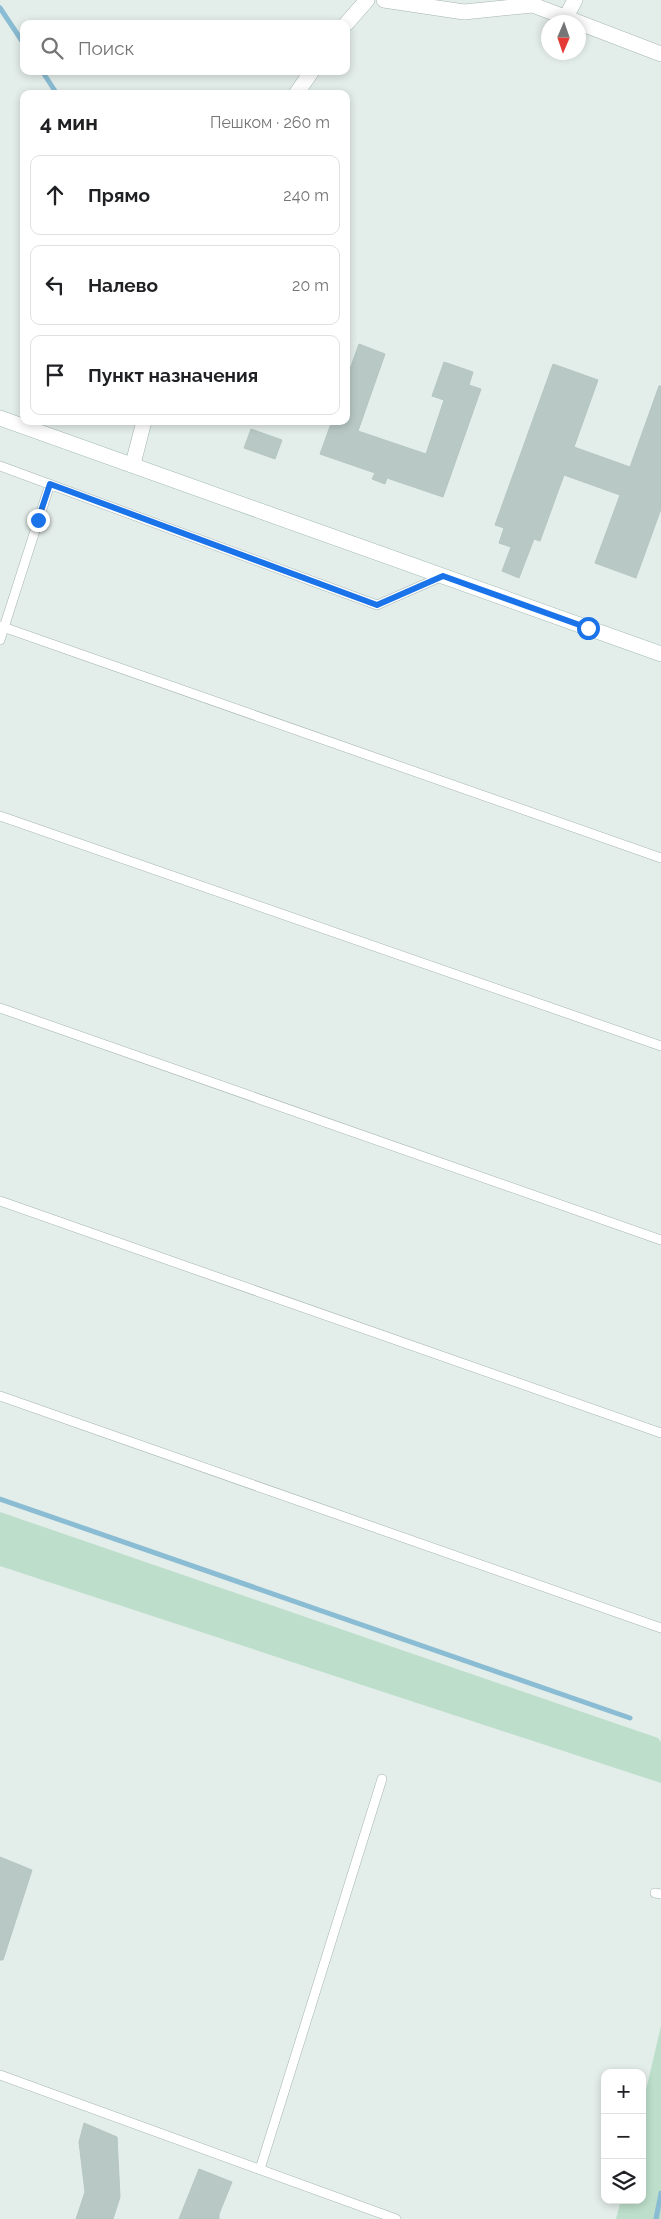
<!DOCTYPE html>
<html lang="ru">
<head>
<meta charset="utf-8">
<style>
	:root { --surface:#fff; --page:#f6f6f6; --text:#202124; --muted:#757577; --line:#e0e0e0 }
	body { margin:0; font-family:Raleway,sans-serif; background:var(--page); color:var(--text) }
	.controls { position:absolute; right:15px; bottom:15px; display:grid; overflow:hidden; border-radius:10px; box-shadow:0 2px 8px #0003 }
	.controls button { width:45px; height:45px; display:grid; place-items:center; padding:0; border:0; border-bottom:1px solid var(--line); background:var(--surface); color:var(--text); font:25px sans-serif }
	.compass { position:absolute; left:541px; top:15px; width:45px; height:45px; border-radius:50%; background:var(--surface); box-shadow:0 2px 8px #0003; rotate:182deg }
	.stop { position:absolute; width:15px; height:15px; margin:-11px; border:4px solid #1a73e8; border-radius:50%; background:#fff }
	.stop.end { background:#1a73e8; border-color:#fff; box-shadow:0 1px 5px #0008 }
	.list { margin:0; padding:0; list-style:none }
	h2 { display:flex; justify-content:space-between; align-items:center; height:65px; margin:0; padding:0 20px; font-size:21px }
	h2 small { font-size:16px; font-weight:400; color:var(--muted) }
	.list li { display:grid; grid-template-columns:32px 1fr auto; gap:15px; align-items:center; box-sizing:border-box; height:80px; margin:0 10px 10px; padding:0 10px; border:1px solid var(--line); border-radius:10px }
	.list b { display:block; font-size:19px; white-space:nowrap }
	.list em { font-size:16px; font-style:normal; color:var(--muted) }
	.icon { flex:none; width:28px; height:28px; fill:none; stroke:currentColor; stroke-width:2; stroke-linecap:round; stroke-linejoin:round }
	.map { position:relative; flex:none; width:661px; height:2219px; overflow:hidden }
	.search { position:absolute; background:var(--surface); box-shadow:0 2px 8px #0003; left:20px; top:20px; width:330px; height:55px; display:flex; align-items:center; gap:12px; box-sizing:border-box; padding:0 18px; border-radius:10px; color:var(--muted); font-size:19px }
	.panel { position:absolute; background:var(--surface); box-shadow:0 2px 8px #0003; left:20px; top:90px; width:330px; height:335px; border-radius:10px }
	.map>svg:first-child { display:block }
	.green { fill:#bcdeca }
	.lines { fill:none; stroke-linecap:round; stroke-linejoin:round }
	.stream { stroke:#8abcd3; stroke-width:5 }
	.building { fill:#b8c8c4; stroke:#b5c7c2 }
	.lane-casing { stroke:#a5b5b2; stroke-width:10 }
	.street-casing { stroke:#a5b5b2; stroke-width:16 }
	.secondary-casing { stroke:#a1b9b4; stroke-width:16 }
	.lane { stroke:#fff; stroke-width:9 }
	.street { stroke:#fff; stroke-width:15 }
	.secondary { stroke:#fff; stroke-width:15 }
	.route { stroke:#1a73e8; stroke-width:6 }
</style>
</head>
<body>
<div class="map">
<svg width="661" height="2219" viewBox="0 0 661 2219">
	<rect width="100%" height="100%" fill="#e3edea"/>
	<!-- green -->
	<path class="green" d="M0,1512L658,1738L661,1742V1783L0,1566Z
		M661,2026V2219H616L621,2200H642V2107Z"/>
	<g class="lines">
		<!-- stream -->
		<path class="stream" d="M0,8L24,44
			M42,71L57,94
			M0,1499L630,1718
			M656,2219L661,2193"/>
	</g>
	<!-- building -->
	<path class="building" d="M359,344L385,354L358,431L426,454L444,400L432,396L444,362L473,372L469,385L481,389L443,497L387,478L385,484L372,479L375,473L320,454L332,421H346V380Z
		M553,364L598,380L574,447L630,467L659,386H661V509L636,578L595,563L620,495L564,475L540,541L534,539L519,578L502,571L511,547L499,543L504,528L495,525Z
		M251,429L282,440L275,459L244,448Z
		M0,1857L32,1870L3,1960H0Z
		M84,2123L117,2137L120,2197L113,2219H76L85,2192L79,2142Z
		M199,2169L232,2182L219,2214V2219H179Z"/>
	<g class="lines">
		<!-- lane casing -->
		<g class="lane-casing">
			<path id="lane" d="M0,466L377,605L443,576
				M0,626L661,858
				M0,640L50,484
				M0,816L661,1046
				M0,1008L661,1240
				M0,1201L661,1433
				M0,1396L661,1628
				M655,1893L661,1894
				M0,2075L396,2219
				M260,2169L382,1779"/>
		</g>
		<!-- street casing -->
		<g class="street-casing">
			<path id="street" d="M384,0L464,12L533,5L661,54
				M566,17L575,0
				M346,24L367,0
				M296,94L312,71
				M133,464L144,421"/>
		</g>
		<!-- secondary casing -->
		<g class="secondary-casing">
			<path id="secondary" d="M0,418L661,654"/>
		</g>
		<!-- lane -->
		<use href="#lane" class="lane"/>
		<!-- street -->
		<use href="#street" class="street"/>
		<!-- secondary -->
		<use href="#secondary" class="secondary"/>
	</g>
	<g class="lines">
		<!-- route -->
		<path class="route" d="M38,520L50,484L377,605L443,576L588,628"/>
	</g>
</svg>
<div class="controls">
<button>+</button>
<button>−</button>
<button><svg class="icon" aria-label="layers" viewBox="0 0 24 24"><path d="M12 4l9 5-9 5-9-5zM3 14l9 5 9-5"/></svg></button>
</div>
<svg class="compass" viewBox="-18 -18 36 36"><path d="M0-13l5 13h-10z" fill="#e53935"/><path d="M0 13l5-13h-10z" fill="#757577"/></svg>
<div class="stop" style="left:588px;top:628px"></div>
<div class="stop end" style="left:38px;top:520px"></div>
<div class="search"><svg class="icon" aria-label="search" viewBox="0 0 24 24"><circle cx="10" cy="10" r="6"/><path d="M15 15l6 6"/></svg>Поиск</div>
<section class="panel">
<h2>4 мин<small>Пешком · 260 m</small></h2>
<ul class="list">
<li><svg class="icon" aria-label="ahead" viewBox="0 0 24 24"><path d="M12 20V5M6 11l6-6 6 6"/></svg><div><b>Прямо</b></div><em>240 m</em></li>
<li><svg class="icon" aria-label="left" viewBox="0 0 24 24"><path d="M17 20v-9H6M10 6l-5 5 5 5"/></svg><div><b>Налево</b></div><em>20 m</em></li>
<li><svg class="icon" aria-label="arrive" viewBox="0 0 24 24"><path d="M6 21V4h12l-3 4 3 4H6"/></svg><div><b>Пункт назначения</b></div></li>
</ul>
</section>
</div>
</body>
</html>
